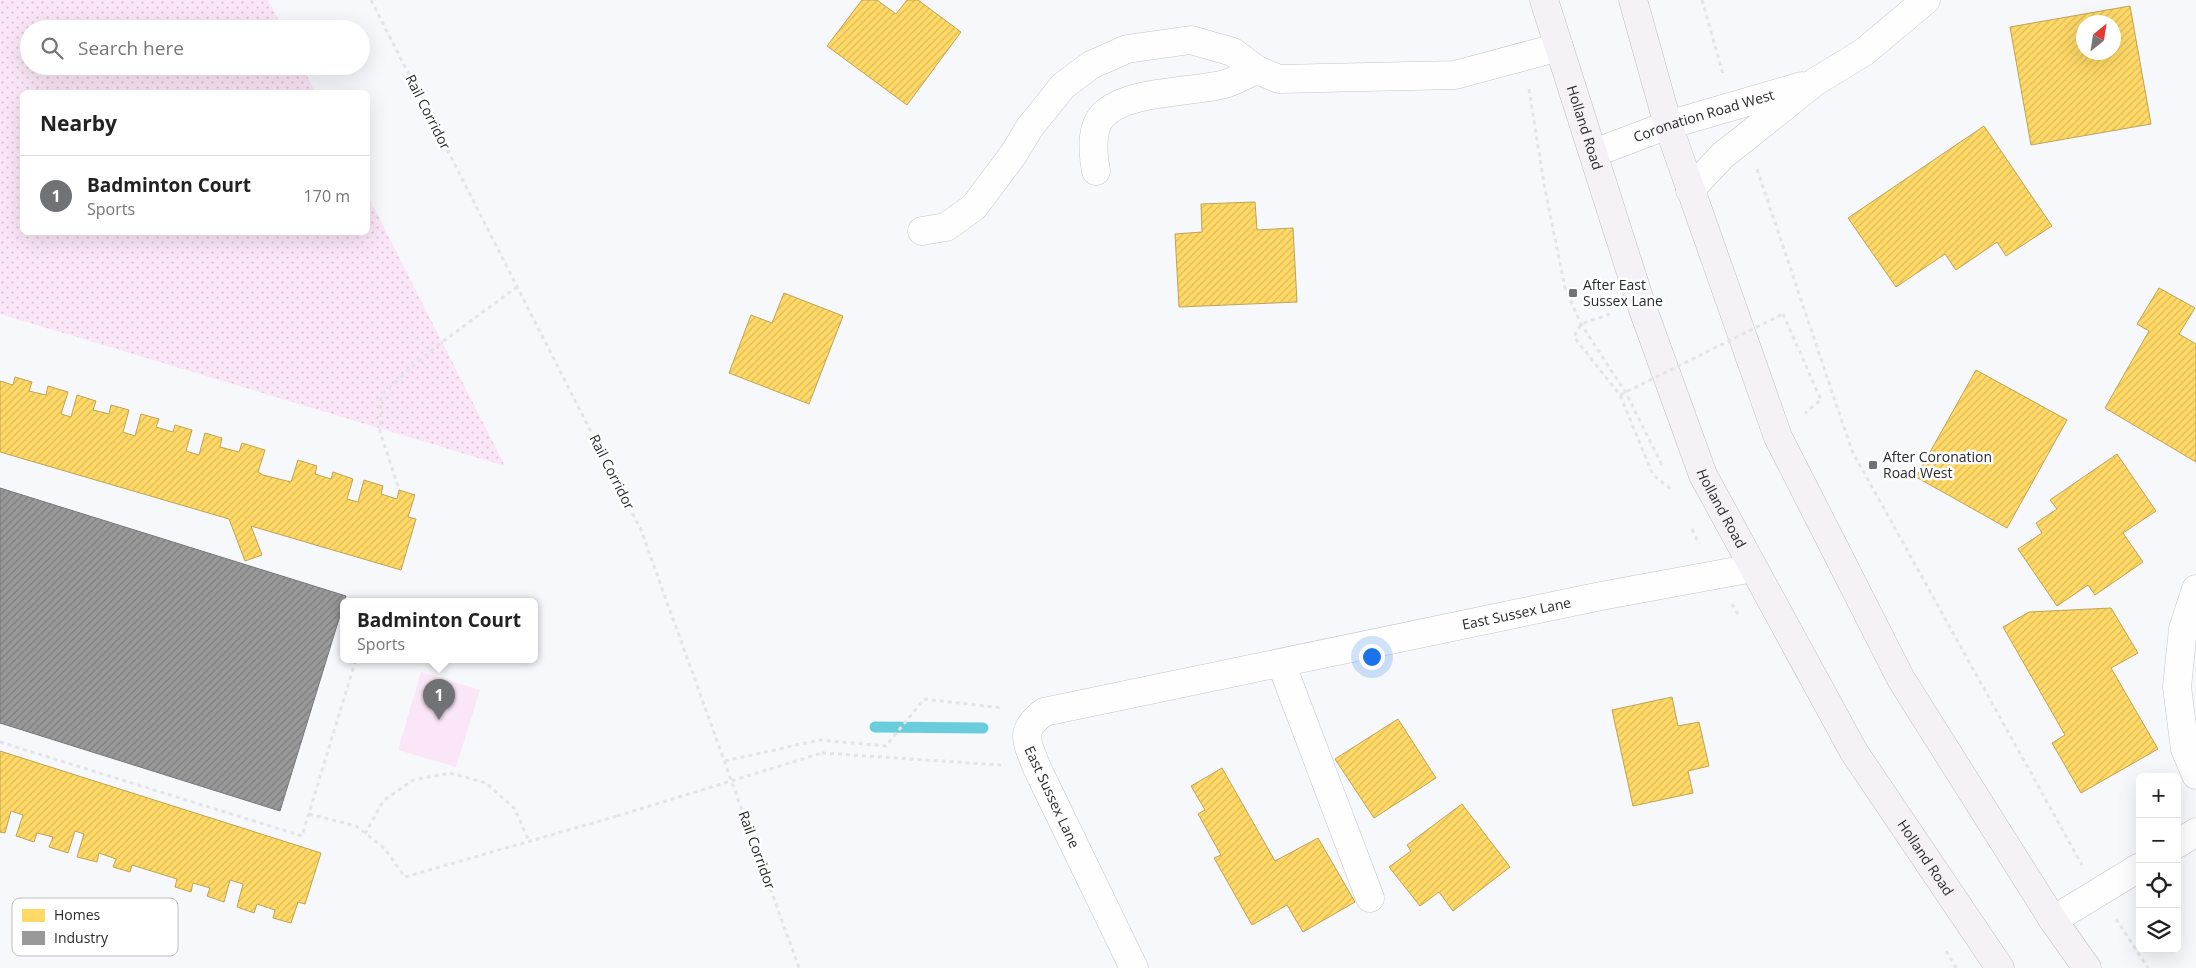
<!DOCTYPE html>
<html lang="en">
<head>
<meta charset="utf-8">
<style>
	:root { --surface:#fff; --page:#f6f6f6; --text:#222; --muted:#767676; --line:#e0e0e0; --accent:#717275 }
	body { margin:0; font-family:"Open Sans",sans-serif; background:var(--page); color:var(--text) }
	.controls { position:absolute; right:15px; bottom:15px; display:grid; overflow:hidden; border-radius:8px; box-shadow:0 5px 20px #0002 }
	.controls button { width:45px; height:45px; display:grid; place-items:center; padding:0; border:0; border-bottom:1px solid var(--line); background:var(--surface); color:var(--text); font:25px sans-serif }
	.compass { position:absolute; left:2076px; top:15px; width:45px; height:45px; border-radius:50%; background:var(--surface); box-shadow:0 5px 20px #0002; rotate:30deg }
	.you { position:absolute; left:1371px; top:656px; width:18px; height:18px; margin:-12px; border:4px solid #fff; border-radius:50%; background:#1a73e8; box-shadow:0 0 0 8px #1a73e833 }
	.badge { display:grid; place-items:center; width:32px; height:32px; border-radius:50%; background:var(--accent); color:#fff; font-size:16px; font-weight:700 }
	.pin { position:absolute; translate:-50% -41px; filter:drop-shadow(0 1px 2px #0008) }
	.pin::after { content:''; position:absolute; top:26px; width:18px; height:15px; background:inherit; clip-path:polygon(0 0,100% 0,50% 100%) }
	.popup { position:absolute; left:340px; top:598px; width:198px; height:65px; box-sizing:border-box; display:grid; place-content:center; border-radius:8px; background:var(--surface); filter:drop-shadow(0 1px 4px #0005); font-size:16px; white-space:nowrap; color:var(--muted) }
	.popup b { font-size:19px; color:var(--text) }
	.popup::after { content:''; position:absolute; left:50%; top:100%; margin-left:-10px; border:10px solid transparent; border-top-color:var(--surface) }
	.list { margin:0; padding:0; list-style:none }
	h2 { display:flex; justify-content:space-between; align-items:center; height:65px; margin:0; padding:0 20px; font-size:21px }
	h2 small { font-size:16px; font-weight:400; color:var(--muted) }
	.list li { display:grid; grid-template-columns:32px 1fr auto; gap:15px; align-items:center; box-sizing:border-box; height:80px; padding:0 20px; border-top:1px solid var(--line) }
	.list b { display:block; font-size:19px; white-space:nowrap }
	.list p { margin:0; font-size:16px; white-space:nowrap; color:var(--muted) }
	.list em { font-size:16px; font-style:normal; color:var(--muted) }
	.icon { flex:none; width:28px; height:28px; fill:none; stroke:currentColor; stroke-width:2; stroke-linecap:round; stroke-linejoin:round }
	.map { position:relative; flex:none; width:2196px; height:968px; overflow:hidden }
	.search { position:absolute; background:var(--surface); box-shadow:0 5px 20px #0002; left:20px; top:20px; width:350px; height:55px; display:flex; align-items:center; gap:12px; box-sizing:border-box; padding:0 18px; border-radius:28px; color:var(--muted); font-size:19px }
	.panel { position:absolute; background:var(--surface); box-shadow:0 5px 20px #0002; left:20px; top:90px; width:350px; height:145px; border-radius:8px }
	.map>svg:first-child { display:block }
	.grass { fill:url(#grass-dots) }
	.garden { fill:#fae6f6 }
	.homes { fill:url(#homes-hatch); stroke:#bfa455; fill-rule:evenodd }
	.industry { fill:url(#industry-hatch); stroke:#777879 }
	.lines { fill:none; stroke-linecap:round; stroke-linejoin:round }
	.stream { stroke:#6acddc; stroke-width:11 }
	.minor-casing { stroke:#c4c5c9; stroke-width:29 }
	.primary-casing { stroke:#c1bdc8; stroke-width:29 }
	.path { stroke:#e3e4e5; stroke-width:3; stroke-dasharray:4 4; stroke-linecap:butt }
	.minor { stroke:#fefeff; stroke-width:28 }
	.primary { stroke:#f4f1f7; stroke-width:28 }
	.path-bridge { stroke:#e3e4e5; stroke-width:3; stroke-dasharray:4 4; stroke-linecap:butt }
	.poi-dot { fill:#717275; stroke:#fff; stroke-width:2 }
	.labels { text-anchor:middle; stroke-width:5; stroke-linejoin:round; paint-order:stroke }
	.street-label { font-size:14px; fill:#292a2d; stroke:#fff }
	.poi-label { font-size:14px; fill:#292a2d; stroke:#fff; text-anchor:start }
	.key { fill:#fff; stroke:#bfbfc0; stroke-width:1 }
	.key-label { font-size:14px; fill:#292a2d }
</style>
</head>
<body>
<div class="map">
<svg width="2196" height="968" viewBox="0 0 2196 968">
	<defs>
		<pattern id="grass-dots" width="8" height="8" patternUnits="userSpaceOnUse" patternTransform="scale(1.25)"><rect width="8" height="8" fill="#fae6f6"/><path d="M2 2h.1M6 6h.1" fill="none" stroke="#d6c5d3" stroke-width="1.8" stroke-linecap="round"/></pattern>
		<pattern id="homes-hatch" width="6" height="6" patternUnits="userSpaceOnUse" patternTransform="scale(1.25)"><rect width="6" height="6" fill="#ffd966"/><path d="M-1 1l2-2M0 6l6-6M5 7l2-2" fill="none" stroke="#dbba59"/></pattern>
		<pattern id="industry-hatch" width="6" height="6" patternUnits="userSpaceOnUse" patternTransform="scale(1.25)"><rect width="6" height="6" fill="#999"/><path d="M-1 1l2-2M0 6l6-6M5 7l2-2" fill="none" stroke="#7d7d7d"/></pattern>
	</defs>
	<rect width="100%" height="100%" fill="#f7f8fc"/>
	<!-- grass -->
	<path class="grass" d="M0,0H268L283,29H29V66H302L315,92H22V232H368V196L505,466L0,314Z"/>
	<!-- garden -->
	<path class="garden" d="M421,672L480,690L456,767L398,750Z"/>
	<!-- homes -->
	<path class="homes" d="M862,0H877L896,14L907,0H918L961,32L907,105L827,46Z
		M2130,6L2151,124L2031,145L2010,27ZM2084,22H2114V52H2084Z
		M1984,126L2052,226L2006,256L1997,242L1956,270L1945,254L1896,287L1848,218Z
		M1255,202L1257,230L1293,228L1297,302L1179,307L1175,234L1202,232L1201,204Z
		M2159,288L2195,308L2179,334L2196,344V462L2105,408L2149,331L2137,324Z
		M784,293L843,316L809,404L729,373L751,315L772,323Z
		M1976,370L2067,420L2007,528L1916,477Z
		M15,377L32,382L29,391L46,395L48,386L68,392L61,414L71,417L77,395L96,401L93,410L109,414L111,405L129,410L123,432L135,436L141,414L159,419L156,427L173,432L175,425L192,430L186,451L199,455L205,433L222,438L220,447L239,452L242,443L265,450L258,472L263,475L291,482L298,460L317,466L315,474L331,479L333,472L353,479L347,499L358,502L364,480L383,486L381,494L397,499L399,490L415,495L408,517L416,519L401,570L251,526L262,555L245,561L229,519L0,452V381L13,385Z
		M2117,454L2156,511L2123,533L2143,562L2095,595L2088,585L2057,606L2018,549L2042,533L2036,523L2057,509L2050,500Z
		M2111,608L2138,653L2111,668L2158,749L2081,793L2052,743L2065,735L2003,627L2029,612Z
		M1672,697L1678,726L1699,722L1709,766L1688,771L1693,793L1633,806L1612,710Z
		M1398,719L1436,778L1374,818L1335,759Z
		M0,751L321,853L305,904L298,902L291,923L273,918L275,910L257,904L254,913L237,907L243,884L230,880L224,902L207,896L210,888L193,883L191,892L175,887L177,879L132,865L130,872L113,867L116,859L99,853L97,862L77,857L84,834L75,831L68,853L49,847L53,837L37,833L34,842L16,836L23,815L11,811L5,833L0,832Z
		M1222,768L1275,861L1318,838L1355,902L1303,932L1287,905L1252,925L1214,858L1221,855L1198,814L1205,810L1191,786Z
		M1462,804L1510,867L1453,911L1439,892L1420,906L1389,867L1411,851L1407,845Z"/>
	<!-- industry -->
	<path class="industry" d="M0,488L346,596L280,811L0,723Z"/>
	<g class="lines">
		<!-- stream -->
		<path class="stream" d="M875,727L983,728"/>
		<!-- minor casing -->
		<g class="minor-casing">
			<g id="minor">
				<path id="s1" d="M1594,153L1668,125L1802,86"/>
				<path d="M1096,171C1093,154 1090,129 1103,115C1128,90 1190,93 1225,84C1235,81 1246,74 1257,70"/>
				<path d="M1690,190L1723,155L1746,137L1815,82L1864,52L1926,0"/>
				<path d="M922,231L946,227L974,207L1013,155L1030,127L1063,86L1091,65L1127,49L1191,40L1233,52L1257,70L1279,79L1455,75L1559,47"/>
				<path d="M2196,589L2183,629L2177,687L2185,749L2196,775"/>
				<path d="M1281,663L1370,898"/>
				<path d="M2177,844L2196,832"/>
				<path d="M2053,920L2140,867"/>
				<path id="s2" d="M1134,968L1037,768C1027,741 1018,732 1044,712L1601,596L1753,568"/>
			</g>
		</g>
		<!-- primary casing -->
		<g class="primary-casing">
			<g id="primary">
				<path id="s3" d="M1544,0L1641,304L1703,475L1854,752L2000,968"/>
				<path d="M1633,0L1668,125L1778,437L1901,679L2053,920L2087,968"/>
			</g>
		</g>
		<!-- path -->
		<path class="path" d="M371,0L641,530L799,968
			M1702,0L1723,74
			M1529,89L1544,184L1565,288L1581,324L1626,393L1663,467
			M1757,169L1852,451L2082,865
			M1610,314L1581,324L1574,337L1620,395L1653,475L1673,491
			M1783,314L1821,400L1805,413
			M398,486L380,432L381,395L434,348L517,287
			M1692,529L1699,544
			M1732,604L1739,616
			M0,742L302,836L356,659
			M822,753L1001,765
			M725,761L819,740L886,746L924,699L1003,708
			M309,814L356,826L384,848L405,877L617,816
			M365,834L383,801L413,780L450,773L486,783L514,808L529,841
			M2116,919L2148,968
			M1946,951L1956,968"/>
		<!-- minor -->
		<use href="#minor" class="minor"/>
		<!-- primary -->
		<use href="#primary" class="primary"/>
		<!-- path-bridge -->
		<path class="path-bridge" d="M1620,395L1783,314
			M617,816L822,753"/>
	</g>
	<!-- markers -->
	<g class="poi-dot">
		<rect x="1568" y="288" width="10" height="10" rx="2.5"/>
		<rect x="1868" y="460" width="10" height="10" rx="2.5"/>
	</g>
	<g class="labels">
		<!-- street labels -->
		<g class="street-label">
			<text transform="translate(428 112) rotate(63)" y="5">Rail Corridor</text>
			<text dy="5" stroke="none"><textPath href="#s1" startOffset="116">Coronation Road West</textPath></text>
			<text dy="5" stroke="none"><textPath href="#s3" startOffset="134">Holland Road</textPath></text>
			<text transform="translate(612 472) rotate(63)" y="5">Rail Corridor</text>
			<text dy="5" stroke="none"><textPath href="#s3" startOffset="539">Holland Road</textPath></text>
			<text dy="5" stroke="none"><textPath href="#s2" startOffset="769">East Sussex Lane</textPath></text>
			<text transform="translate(1052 797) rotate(65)" y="5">East Sussex Lane</text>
			<text transform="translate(757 850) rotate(70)" y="5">Rail Corridor</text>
			<text dy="5" stroke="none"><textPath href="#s3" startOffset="944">Holland Road</textPath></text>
		</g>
		<!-- poi labels -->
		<g class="poi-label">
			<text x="1583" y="290">After East<tspan x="1583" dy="16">Sussex Lane</tspan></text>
			<text x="1883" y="462">After Coronation<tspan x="1883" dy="16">Road West</tspan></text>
		</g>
	</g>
	<!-- legend -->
	<rect x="12" y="898" width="166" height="58" rx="8" class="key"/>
	<rect x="22" y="909" width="23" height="13" fill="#ffd966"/>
	<rect x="22" y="931" width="23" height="14" fill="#999"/>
	<g class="key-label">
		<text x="54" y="920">Homes</text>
		<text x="54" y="943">Industry</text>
	</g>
</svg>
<div class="controls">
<button>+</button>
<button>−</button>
<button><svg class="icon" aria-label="locate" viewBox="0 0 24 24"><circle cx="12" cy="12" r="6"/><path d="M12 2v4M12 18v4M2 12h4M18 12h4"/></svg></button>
<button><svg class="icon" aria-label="layers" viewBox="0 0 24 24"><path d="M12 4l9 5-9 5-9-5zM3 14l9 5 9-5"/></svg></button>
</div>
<svg class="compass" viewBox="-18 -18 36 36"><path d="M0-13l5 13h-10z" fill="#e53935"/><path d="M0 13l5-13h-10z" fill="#767676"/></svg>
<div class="you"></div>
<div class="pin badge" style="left:439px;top:720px">1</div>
<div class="popup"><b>Badminton Court</b>Sports</div>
<div class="search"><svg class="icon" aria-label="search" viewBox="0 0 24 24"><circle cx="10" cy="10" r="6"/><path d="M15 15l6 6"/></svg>Search here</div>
<section class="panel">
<h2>Nearby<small></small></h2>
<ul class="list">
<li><span class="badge">1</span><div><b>Badminton Court</b><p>Sports</p></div><em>170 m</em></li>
</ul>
</section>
</div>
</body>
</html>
